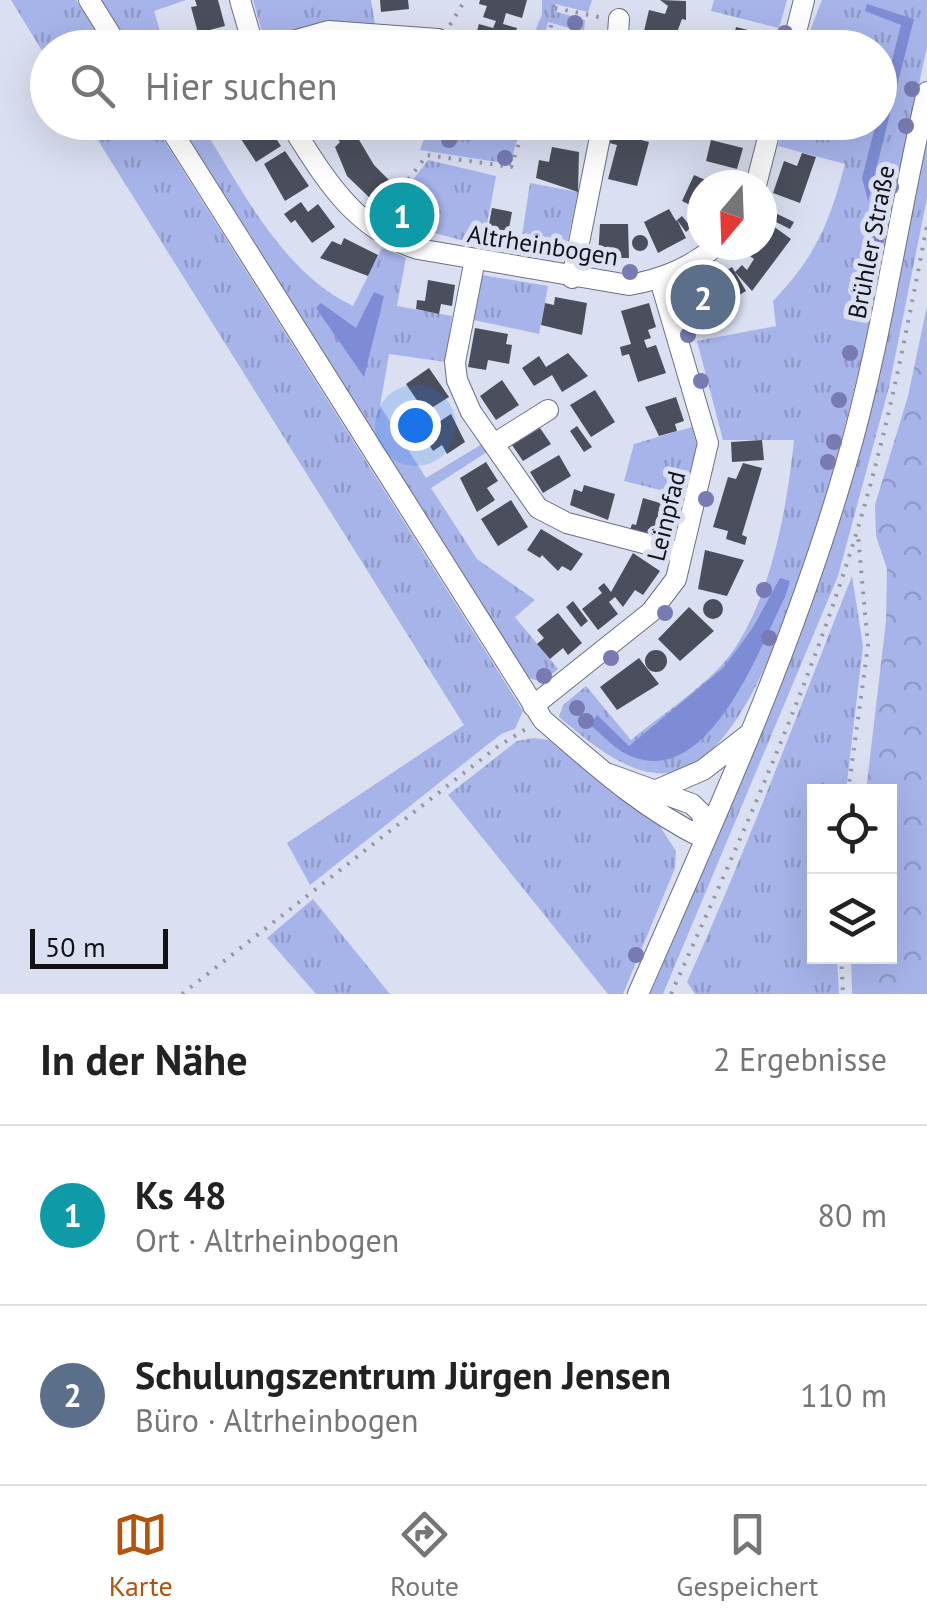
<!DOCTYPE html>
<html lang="de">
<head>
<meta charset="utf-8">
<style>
	:root { --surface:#fff; --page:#f6f6f6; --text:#222; --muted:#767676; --line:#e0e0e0; --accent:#b45309 }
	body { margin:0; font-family:"PT Sans",sans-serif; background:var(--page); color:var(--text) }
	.controls { position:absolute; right:30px; bottom:30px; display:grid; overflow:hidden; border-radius:0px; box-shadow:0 10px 40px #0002 }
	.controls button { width:90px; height:90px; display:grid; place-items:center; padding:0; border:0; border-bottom:2px solid var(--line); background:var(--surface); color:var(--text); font:50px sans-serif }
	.compass { position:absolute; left:687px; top:170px; width:90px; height:90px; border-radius:50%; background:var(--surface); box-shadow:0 10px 40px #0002; rotate:199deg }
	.scale { position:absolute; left:30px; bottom:25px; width:138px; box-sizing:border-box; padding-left:10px; border:5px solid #111218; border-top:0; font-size:28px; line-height:35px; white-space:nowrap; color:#111218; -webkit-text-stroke:8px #dadff1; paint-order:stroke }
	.you { position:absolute; left:415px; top:425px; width:35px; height:35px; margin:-25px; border:8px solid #fff; border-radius:50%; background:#1a73e8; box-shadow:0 0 0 15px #1a73e833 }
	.badge { display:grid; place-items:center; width:65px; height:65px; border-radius:50%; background:var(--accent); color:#fff; font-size:32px; font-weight:700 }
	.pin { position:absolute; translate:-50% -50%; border:5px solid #fff; box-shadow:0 2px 10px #0006 }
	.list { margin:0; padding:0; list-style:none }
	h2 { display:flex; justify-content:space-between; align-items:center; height:130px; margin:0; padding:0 40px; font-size:42px }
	h2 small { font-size:32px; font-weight:400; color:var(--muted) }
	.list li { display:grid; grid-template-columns:65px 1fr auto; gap:30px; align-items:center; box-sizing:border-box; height:180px; padding:0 40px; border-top:2px solid var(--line) }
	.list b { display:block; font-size:38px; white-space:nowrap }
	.list p { margin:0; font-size:32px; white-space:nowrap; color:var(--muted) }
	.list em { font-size:32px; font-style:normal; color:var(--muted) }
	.icon { flex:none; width:55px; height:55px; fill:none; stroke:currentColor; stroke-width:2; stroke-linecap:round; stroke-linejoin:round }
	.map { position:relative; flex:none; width:927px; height:994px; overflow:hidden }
	.search { position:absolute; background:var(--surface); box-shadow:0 10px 40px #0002; left:30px; right:30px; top:30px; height:110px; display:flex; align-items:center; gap:25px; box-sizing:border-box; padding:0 35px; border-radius:55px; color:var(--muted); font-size:38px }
	.sheet { height:490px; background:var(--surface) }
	nav { display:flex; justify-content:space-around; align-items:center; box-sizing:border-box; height:140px; border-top:2px solid var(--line); background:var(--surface); font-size:28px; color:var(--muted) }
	nav a { display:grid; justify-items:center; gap:5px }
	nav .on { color:var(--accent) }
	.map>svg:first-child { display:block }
	.grass { fill:url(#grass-tufts) }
	.park { fill:url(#park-crowns) }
	.water { fill:#7d8cd5 }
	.building { fill:#4b4f5d }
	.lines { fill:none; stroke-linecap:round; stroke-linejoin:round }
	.minor-casing { stroke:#6c7080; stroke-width:22 }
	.path { stroke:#9397a5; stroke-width:4; stroke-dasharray:2.5 8; stroke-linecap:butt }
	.minor { stroke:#fff; stroke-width:20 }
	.tree { fill:#787bb2 }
	.labels { text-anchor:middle; stroke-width:10; stroke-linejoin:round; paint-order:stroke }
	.street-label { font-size:25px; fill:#111218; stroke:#dadff1 }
</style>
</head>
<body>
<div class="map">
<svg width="927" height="994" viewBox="0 0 927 994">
	<defs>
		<pattern id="grass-tufts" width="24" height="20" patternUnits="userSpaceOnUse" patternTransform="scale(2.5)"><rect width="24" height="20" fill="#a7b4ea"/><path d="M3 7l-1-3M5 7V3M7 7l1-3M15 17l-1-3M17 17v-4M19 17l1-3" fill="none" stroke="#8f9ac8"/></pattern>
		<pattern id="park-crowns" width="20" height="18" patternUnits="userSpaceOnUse" patternTransform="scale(2.5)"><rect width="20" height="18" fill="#a7b4ea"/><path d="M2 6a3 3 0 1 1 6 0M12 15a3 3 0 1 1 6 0" fill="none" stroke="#8f9ac8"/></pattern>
	</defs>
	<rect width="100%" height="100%" fill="#dadff1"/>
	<!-- grass -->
	<path class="grass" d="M11,0H76L106,47L48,48L47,59Z
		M98,0H186L154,11L165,48L128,47Z
		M253,0H371L375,25L268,36L262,32Z
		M542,0H592L588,12L555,4L557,12L585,20L584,32L548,22L542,47H529L542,14Z
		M714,0H787L779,28L711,11Z
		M822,0H927V47C897,177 809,733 679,771C636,784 589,742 559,717L563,705L586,686L631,740C660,716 695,693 721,666C769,613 787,509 794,440H723L697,341L776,326L773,301C816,256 829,224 845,164L778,146L785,123L880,122V48L825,47L806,41Z
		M87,123H153L523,711L515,729L501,734L310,885L287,843L464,725Z
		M175,123H200C242,188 280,271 353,306L382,248L406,258L397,306L452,316L446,362L389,354L380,406L426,478L482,444L487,452L431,488L477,559L535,600L515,617L558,669C545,680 538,685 523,674Z
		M430,123H459L486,131L489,123H522L510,164L420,150Z
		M927,130V198L889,387L838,576L663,994H650L793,652Z
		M428,160L496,176L483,246L408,226L412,181Z
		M530,183L578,192L564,258L520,249Z
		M482,275L548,286L539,334L474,320Z
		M692,427L697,446L684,496L624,481L634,444Z
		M852,576L863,646L846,791L814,792V956L837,957L839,994H695L687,982C747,849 798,712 852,576Z
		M534,738L549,740L659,825L676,851L675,868L623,994H608L448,795L517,741Z
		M313,899L390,994H316L267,938Z"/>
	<!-- park -->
	<path class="park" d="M927,306V994H852L851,957L890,956V792L866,791L886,621L887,569L876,536L875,505L908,396Z"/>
	<!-- water -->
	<path class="water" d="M867,4L914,19L868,201L862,178L901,25L865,11Z
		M374,292L384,296L364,377L316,308L321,303L356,328Z
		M780,578L790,581L785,597C759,649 710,786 633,757C617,752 603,735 590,725L597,715L629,746L723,668L752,629Z"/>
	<!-- building -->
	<path class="building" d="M195,0H218L225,26L198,33L191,7L197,6Z
		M380,0H408L409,9L381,12Z
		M480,0H527L522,18L506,13L503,24L517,28L513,39L506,37L502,48H472L479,24L493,28L496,21L483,17L487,6L479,4Z
		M660,0L686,1V20L682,19L671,48H640L649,10L665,14L668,6Z
		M736,27L768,35L764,48H731Z
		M259,122H265L281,146L256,162L239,136Z
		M318,122H345L325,135Z
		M552,122H588L585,133L577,131L575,140L559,135L561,126Z
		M629,122H647L637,139L649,142L637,186L608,179L617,145L609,143L615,124L628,128Z
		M708,122L716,124L749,122L746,132L728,127L725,136L705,131Z
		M349,123L374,165L389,180L373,201L347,176L335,147L340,142L334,135Z
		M711,140L743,148L737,169L706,161Z
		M552,147L579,152L578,192L536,178L539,160L549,162Z
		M285,151L309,186L285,201L264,164Z
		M802,153L816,157L800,203L773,193L784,161L797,166Z
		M694,175L717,185H702V211L682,201Z
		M301,202L308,212L318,204L335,227L312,243L295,220L291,223L284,214Z
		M492,208L512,212L507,239L487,235Z
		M669,209L676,221L682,216L691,227L686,232L677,220L686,238L658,253L644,222Z
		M773,212L794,222L790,229L770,219Z
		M762,218L791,239L752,291L735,272L742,265L747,270L754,259L740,249L743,245H762Z
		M600,224H628L629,258H598Z
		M632 243a8 8 0 1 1 16 0a8 8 0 1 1-16 0Z
		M344,238L378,255L368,276L320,258L332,241L341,245Z
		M732,267L746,291L708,314L693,290Z
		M428,280L455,285L452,306L441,304L439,314L416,309L417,300L425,301Z
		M555,297L587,303L582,335L541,325L545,303L554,305Z
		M649,303L656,327L648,330L651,338L644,340L647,348L656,345L666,373L638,382L629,354L622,356L620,347L631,344L621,311Z
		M475,328L508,334L506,344L512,345L509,364L488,360L486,370L468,367Z
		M568,353L588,376L562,392L552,375L534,386L522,368L539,356L546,367Z
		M429,368L449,397L425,412L406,384Z
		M502,380L519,405L496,420L480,396Z
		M595,390L615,422L591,437L570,405Z
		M676,397L684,421L675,424L677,431L659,436L645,407Z
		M451,414L465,442L447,454L442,445L433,451L422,433Z
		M577,426L592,447L584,452L570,431Z
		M540,428L551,444L523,461L512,445Z
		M762,440L764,460L732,462L731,442Z
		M559,455L571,476L543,493L530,472Z
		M486,462L498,481L487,488L495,500L477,512L460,478Z
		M743,463L762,468L742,535L747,537L745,545L726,539L728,531L713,527L728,477L736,479Z
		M584,485L615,494L608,520L570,505L574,489L582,492Z
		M643,498L677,508L670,535L648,529L647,535L630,530L632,524L636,525Z
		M511,500L528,527L498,546L481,519Z
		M541,529L583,554L571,571L562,566L558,571L542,555L540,558L527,550Z
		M705,550L744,560L727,596L698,589Z
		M633,553L660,571L643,595L635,590L623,607L615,597L609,602L618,614L598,630L582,609L602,593L598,588L604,583L611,592Z
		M703 609a10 10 0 1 1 20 0a10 10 0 1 1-20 0Z
		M573,601L588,621L581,627L566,607Z
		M689,607L714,631L680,661L658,639Z
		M558,613L582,643L568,655L563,648L550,659L537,644L544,638L537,630Z
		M645 661a11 11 0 1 1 22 0a11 11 0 1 1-22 0Z
		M639,658L659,684L617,710L600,687Z"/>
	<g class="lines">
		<!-- minor casing -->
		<g class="minor-casing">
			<path id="minor" d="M89,0L119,48
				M240,0L254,48
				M268,48L328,31L438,39
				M617,48L619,19
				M792,48L804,0
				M166,122L543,720C595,765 643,809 705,839
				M289,122C325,178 352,228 418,249L629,285C663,279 690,268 717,245
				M756,185L772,122
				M475,259L455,362L457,380L471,412L538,508L567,523L682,553
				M572,278L603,122
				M494,444L548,410
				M533,706L651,612L676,579L708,443L660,280
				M609,774L692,804L702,814L705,837
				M659,789L703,770L748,735
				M638,994C714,820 794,646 846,464C882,341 898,215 927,92"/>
		</g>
		<!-- path -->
		<path class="path" d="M555,8L599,17
			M450,25L465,0
			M546,48L555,8L549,0
			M383,213L427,155L511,167L526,122
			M848,792L868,646L858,535
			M841,956L843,994
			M182,994L497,747L526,729
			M671,994C740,840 812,683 860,521C889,424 908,324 927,225"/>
		<!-- minor -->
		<use href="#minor" class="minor"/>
	</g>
	<!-- trees -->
	<g class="tree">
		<circle cx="575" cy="23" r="8"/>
		<circle cx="785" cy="33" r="8"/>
		<circle cx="912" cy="89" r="8"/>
		<circle cx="906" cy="126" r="8"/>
		<circle cx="449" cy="140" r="8"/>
		<circle cx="505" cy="158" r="8"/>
		<circle cx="891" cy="187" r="8"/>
		<circle cx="877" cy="237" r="8"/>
		<circle cx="872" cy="265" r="8"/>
		<circle cx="630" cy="272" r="8"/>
		<circle cx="862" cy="303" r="8"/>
		<circle cx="688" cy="335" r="8"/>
		<circle cx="850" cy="353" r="8"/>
		<circle cx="701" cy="381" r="8"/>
		<circle cx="839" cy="400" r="8"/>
		<circle cx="834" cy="442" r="8"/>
		<circle cx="828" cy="462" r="8"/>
		<circle cx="706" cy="499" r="8"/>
		<circle cx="764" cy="590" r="8"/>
		<circle cx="665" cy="613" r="8"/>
		<circle cx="769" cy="638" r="8"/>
		<circle cx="611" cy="658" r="8"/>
		<circle cx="544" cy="676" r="8"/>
		<circle cx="577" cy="708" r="8"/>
		<circle cx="586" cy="721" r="8"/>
		<circle cx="636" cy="955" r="8"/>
	</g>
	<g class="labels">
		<!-- street labels -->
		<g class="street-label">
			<text transform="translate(871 242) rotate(-79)" y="9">Brühler Straße</text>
			<text transform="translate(543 245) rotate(9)" y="9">Altrheinbogen</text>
			<text transform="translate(666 516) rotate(-76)" y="9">Leinpfad</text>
		</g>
	</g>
</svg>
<div class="controls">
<button><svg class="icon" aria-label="locate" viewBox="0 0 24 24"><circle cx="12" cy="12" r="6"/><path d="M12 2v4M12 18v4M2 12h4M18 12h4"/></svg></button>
<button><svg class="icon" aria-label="layers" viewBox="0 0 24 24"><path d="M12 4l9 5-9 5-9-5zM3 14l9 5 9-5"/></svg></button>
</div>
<svg class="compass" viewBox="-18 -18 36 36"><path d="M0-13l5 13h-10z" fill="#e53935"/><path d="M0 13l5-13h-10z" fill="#767676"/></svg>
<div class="scale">50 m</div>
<div class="you"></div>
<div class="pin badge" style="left:402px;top:215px;background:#0f9aa8">1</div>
<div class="pin badge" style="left:703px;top:297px;background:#5c6f8a">2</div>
<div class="search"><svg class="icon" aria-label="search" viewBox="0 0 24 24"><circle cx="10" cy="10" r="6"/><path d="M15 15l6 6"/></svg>Hier suchen</div>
</div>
<section class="sheet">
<h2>In der Nähe<small>2 Ergebnisse</small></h2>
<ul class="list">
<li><span class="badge" style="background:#0f9aa8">1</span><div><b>Ks 48</b><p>Ort · Altrheinbogen</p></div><em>80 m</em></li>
<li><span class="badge" style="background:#5c6f8a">2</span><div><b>Schulungszentrum Jürgen Jensen</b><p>Büro · Altrheinbogen</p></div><em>110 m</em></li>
</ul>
</section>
<nav>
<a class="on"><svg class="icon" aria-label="map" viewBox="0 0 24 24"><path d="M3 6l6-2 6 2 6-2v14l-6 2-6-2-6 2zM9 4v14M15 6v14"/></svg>Karte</a>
<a><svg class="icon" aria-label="directions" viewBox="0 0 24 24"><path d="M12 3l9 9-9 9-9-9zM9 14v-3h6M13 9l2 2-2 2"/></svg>Route</a>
<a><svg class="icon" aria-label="saved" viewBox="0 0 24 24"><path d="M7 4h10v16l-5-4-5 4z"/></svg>Gespeichert</a>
</nav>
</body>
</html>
